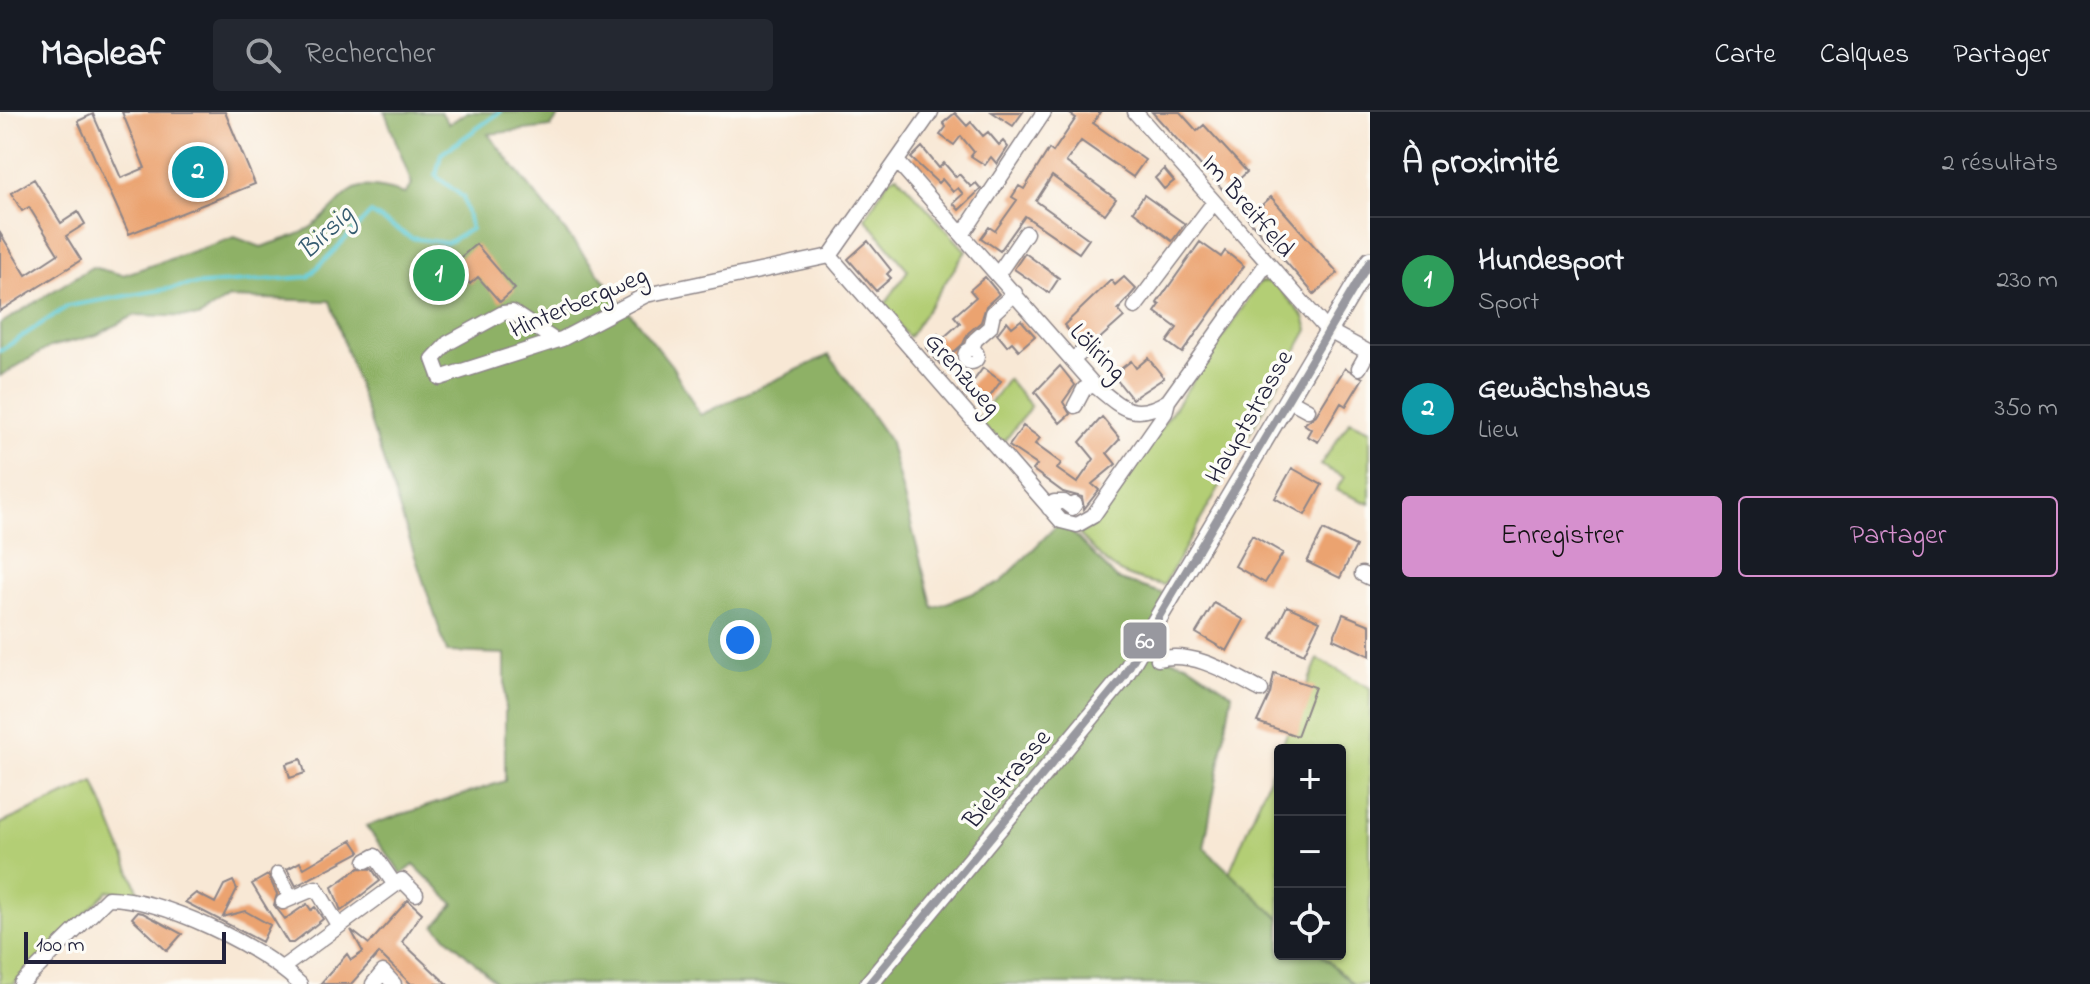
<!DOCTYPE html>
<html lang="fr">
<head>
<meta charset="utf-8">
<style>
	:root { --surface:#171b24; --page:#242831; --text:#f1f3f6; --muted:#9ea1a6; --line:#363941; --accent:#d690ce }
	body { margin:0; font-family:"Indie Flower",sans-serif; background:var(--page); color:var(--text) }
	.controls { position:absolute; right:24px; bottom:24px; display:grid; overflow:hidden; border-radius:8px; box-shadow:0 2px 6px #0004 }
	.controls button { width:72px; height:72px; display:grid; place-items:center; padding:0; border:0; border-bottom:2px solid var(--line); background:var(--surface); color:var(--text); font:40px sans-serif }
	.scale { position:absolute; left:24px; bottom:20px; width:202px; box-sizing:border-box; padding-left:8px; border:4px solid #22223b; border-top:0; font-size:22px; line-height:28px; white-space:nowrap; color:#22223b; -webkit-text-stroke:6px #fdfcf7; paint-order:stroke }
	.you { position:absolute; left:740px; top:528px; width:28px; height:28px; margin:-20px; border:6px solid #fff; border-radius:50%; background:#1a73e8; box-shadow:0 0 0 12px #1a73e833 }
	.badge { display:grid; place-items:center; width:52px; height:52px; border-radius:50%; background:var(--accent); color:#fff; font-size:26px; font-weight:700 }
	.pin { position:absolute; translate:-50% -50%; border:4px solid #fff; box-shadow:0 2px 8px #0006 }
	.list { margin:0; padding:0; list-style:none }
	h2 { display:flex; justify-content:space-between; align-items:center; height:104px; margin:0; padding:0 32px; font-size:34px }
	h2 small { font-size:26px; font-weight:400; color:var(--muted) }
	.list li { display:grid; grid-template-columns:52px 1fr auto; gap:24px; align-items:center; box-sizing:border-box; height:128px; padding:0 32px; border-top:2px solid var(--line) }
	.list b { display:block; font-size:30px; white-space:nowrap }
	.list p { margin:0; font-size:26px; white-space:nowrap; color:var(--muted) }
	.list em { font-size:26px; font-style:normal; color:var(--muted) }
	.actions { display:flex; gap:16px; padding:24px 32px }
	.actions a { flex:1; padding:18px 0; border:2px solid var(--accent); border-radius:8px; text-align:center; font-size:28px; color:var(--accent) }
	.actions .main { background:var(--accent); color:#111 }
	.icon { flex:none; width:44px; height:44px; fill:none; stroke:currentColor; stroke-width:2; stroke-linecap:round; stroke-linejoin:round }
	.map { position:relative; flex:none; width:1370px; height:872px; overflow:hidden }
	header { display:flex; align-items:center; gap:48px; box-sizing:border-box; height:112px; padding:0 40px; background:var(--surface); border-bottom:2px solid var(--line) }
	header strong { font-size:38px }
	nav { display:flex; gap:44px; margin-inline-start:auto; font-size:28px }
	.search { width:560px; height:72px; background:var(--page); display:flex; align-items:center; gap:20px; box-sizing:border-box; padding:0 28px; border-radius:8px; color:var(--muted); font-size:30px }
	main { display:flex }
	aside { flex:1; background:var(--surface) }
	.map>svg:first-child { display:block }
	.green { fill:#b3ce74; stroke:#6a7858; stroke-width:2 }
	.forest { fill:#8eb166; stroke:#586a50; stroke-width:2 }
	.lines { fill:none; stroke-linecap:round; stroke-linejoin:round }
	.stream { stroke:#5ecad5; stroke-width:4 }
	.building { fill:#eba36f }
	.minor-casing { stroke:#8d8588; stroke-width:17 }
	.major-casing { stroke:#8d8588; stroke-width:21 }
	.minor { stroke:#fff; stroke-width:14 }
	.major { stroke:#fff; stroke-width:18 }
	.bus-1-casing { stroke:#fdfcf7; stroke-width:14 }
	.bus-1 { stroke:#98989f; stroke-width:8 }
	.labels { text-anchor:middle; stroke-width:7; stroke-linejoin:round; paint-order:stroke }
	.street-label { font-size:26px; fill:#22223b; stroke:#fdfcf7 }
	.water-label { font-size:28px; font-style:italic; fill:#375d71; stroke:#fdfcf7 }
	.line-badge { stroke:#fdfcf7; stroke-width:3 }
	.badge-label { font-size:22px; text-anchor:middle; font-weight:bold; fill:#fff }
</style>
</head>
<body>
<header>
<strong>Mapleaf</strong>
<div class="search"><svg class="icon" aria-label="search" viewBox="0 0 24 24"><circle cx="10" cy="10" r="6"/><path d="M15 15l6 6"/></svg>Rechercher</div>
<nav><a>Carte</a><a>Calques</a><a>Partager</a></nav>
</header>
<main>
<div class="map">
<svg width="1370" height="872" viewBox="0 0 1370 872">
	<rect width="100%" height="100%" fill="#fdfcf7"/>
	<filter id="ink" filterUnits="userSpaceOnUse"><feTurbulence type="fractalNoise" baseFrequency=".0125" numOctaves="2"/><feDisplacementMap in="SourceGraphic" scale="16" xChannelSelector="R" yChannelSelector="G"/><feConvolveMatrix kernelMatrix="1 2 1 2 8 2 1 2 1" color-interpolation-filters="sRGB"/></filter>
	<filter id="wash" filterUnits="userSpaceOnUse"><feTurbulence type="fractalNoise" baseFrequency=".006" numOctaves="4" result="noise"/><feDisplacementMap in="SourceGraphic" scale="32" xChannelSelector="R" yChannelSelector="G"/><feGaussianBlur stdDeviation="1.8" result="paint"/><feColorMatrix in="noise" values="0 0 0 0 0 0 0 0 0 0 0 0 0 0 0 0 0 1.4 0 .05"/><feComposite in="paint" operator="in"/></filter>
	<g filter="url(#wash)">
		<rect width="100%" height="100%" fill="#f8e8d5"/>
		<!-- green -->
		<path class="green" d="M897,63L966,139L909,225L882,197L908,158L865,106L889,67Z
			M1273,169L1304,205L1308,218L1164,473C1116,464 1112,458 1079,422L1095,413L1260,170Z
			M1008,267L1031,294L1001,334L978,308Z
			M1350,309L1370,318V392L1336,378L1344,365L1320,353Z
			M1318,547L1370,576V872H1353L1320,842H1340V638H1280Z
			M1280,639V807L1229,761Z
			M94,670L140,783L108,779L14,872H0V712Z"/>
		<!-- forest -->
		<path class="forest" d="M385,0H441L449,12L467,0H562L551,15L488,22L672,254L700,303L829,243L889,328L933,496L1000,471L1061,409L1117,467L1174,485L1140,540L1186,551L1232,582L1204,736L1280,807V842H1320L1353,872H498L435,814L454,792L414,753L402,762L366,714L505,669V542L447,540L330,189L229,186L199,205L135,203L97,223L50,235L0,264V212L92,155L123,163L235,125L261,135C277,129 301,124 314,113C356,79 345,64 405,82L412,72Z"/>
		<g class="lines">
			<!-- stream -->
			<path class="stream" d="M0,239L68,194L190,173L308,165L371,101L411,126L447,131L471,117L463,85L436,64L441,42L500,0"/>
		</g>
		<g id="blocks">
			<!-- building -->
			<path class="building" d="M122,0H225L255,72L129,122L78,9L93,2L121,66L145,56Z
				M992,0H1023L1013,14Z
				M1067,0H1100L1093,11L1145,48L1133,65L1081,29L1066,50L1116,87L1105,102L1052,64L1036,89L1089,127L1079,141L1025,104L1000,139L981,126L989,115L995,119L1017,88L1012,85L1019,74L1024,77L1049,37L1053,40L1076,6Z
				M1152,0H1180L1197,19L1204,13L1247,60L1225,80Z
				M955,1L967,14L971,10L983,24L988,20L999,33L1003,29L1008,35L997,52L991,45L985,53L971,44L974,40L961,24L954,33L940,23L946,15L943,11Z
				M922,35L939,56L944,51L956,65L959,62L971,75L976,71L981,77L959,98L953,91L963,82L958,76L953,80L942,67L938,71L911,46Z
				M1164,57L1174,69L1164,77L1155,66Z
				M34,67L61,111L78,100L85,112L66,124L81,148L0,199V121L26,163L58,142L29,95L22,99L11,81Z
				M1144,83L1185,112L1172,129L1133,99Z
				M1271,85L1338,161L1314,182L1247,106Z
				M868,129L891,158L887,162L891,166L876,179L848,147Z
				M1200,130L1221,145L1225,139L1244,154L1182,241L1167,230L1177,216L1155,200L1160,193L1157,191Z
				M476,132L515,177L500,190L478,165L470,172L453,152Z
				M1025,141L1059,166L1049,181L1014,157Z
				M985,165L999,182L986,194L981,210L968,221L963,232L940,252L926,236L938,222L942,227L960,211L954,204L976,185L970,178Z
				M1124,165L1136,177L1118,198L1124,205L1096,230L1089,224L1078,230L1064,213L1111,168L1115,173Z
				M1021,208L1035,224L1019,238L1012,230L1007,234L997,222L1007,209L1012,215Z
				M1148,246L1164,266L1132,287L1113,263L1131,249L1136,256Z
				M1060,254L1075,273L1063,290L1070,302L1060,311L1035,280Z
				M983,256L1001,269L985,291L967,278Z
				M1345,256L1363,266L1346,294L1341,291L1318,330L1307,324L1311,317L1304,312L1316,303Z
				M1102,305L1120,327L1107,341L1116,352L1092,372L1099,378L1084,397L1082,385L1063,380L1033,358L1037,353L1009,334L1023,314L1040,326L1035,332L1061,351L1057,357L1077,371L1094,347L1080,330Z
				M1292,356L1322,373L1305,403L1275,386Z
				M1323,418L1356,434L1340,466L1307,450Z
				M1252,423L1283,441L1265,471L1235,454Z
				M1214,491L1244,508L1227,539L1196,521Z
				M1287,494L1320,509L1304,542L1271,526Z
				M1343,502L1370,513V544L1333,527Z
				M1274,561L1315,575L1297,624L1257,610L1270,582Z
				M301,647L305,661L290,666L286,652Z
				M352,728L360,740L296,774L287,757L300,750L304,756Z
				M359,756L372,757L380,769L341,799L332,775Z
				M268,763L277,782L274,793L285,807L307,792L311,798L315,795L323,807L293,831H288L252,772Z
				M233,769L237,777L223,805L245,799L270,813L262,830L185,790L196,781L215,791L224,773Z
				M408,788L422,801L402,830L447,872H411L379,841L351,872H320L347,842L351,848L363,840L351,818L369,832Z
				M137,800L143,801L182,822L167,839L132,806Z"/>
		</g>
	</g>
	<g filter="url(#ink)">
		<use href="#blocks" fill-opacity="0" stroke="#8d8588" stroke-width="2"/>
		<g class="lines">
			<!-- minor casing -->
			<g class="minor-casing">
				<path id="minor" d="M1135,0L1327,218L1370,241
					M897,49L1094,273C1121,295 1133,310 1168,289L1267,151
					M962,123L1044,0
					M830,144L1061,409L1077,413L1093,404L1165,301L1168,289
					M830,144L931,0
					M998,162L1026,121
					M1135,195L1214,90
					M556,229L512,200L503,201L448,231L433,247L440,266L562,227L646,183L830,144
					M972,237L975,228L990,215L993,201L1015,181
					M965 244a6 6 0 1 1 12 0a6 6 0 1 1-12 0Z
					M1072,248L1088,235
					M1359,256L1368,240
					M1288,287L1308,298
					M1075,294L1084,277L1094,273
					M1049,396L1054,390H1064L1072,396L1075,392
					M1362,462L1370,466
					M1158,547C1194,538 1229,561 1261,578
					M366,749L375,744L395,773
					M278,762L291,786
					M283,790L316,776L338,813
					M282,856L402,768L416,782
					M21,872L108,786C165,787 258,833 300,872
					M373,872L383,860L394,872"/>
			</g>
			<!-- major casing -->
			<g class="major-casing">
				<path id="major" d="M869,872L1122,567L1370,149"/>
			</g>
			<!-- minor -->
			<use href="#minor" class="minor"/>
			<!-- major -->
			<use href="#major" class="major"/>
			<!-- bus-1 casing -->
			<g class="bus-1-casing">
				<path id="bus-1" d="M869,872L1122,567L1370,149"/>
			</g>
			<!-- bus-1 -->
			<use href="#bus-1" class="bus-1"/>
		</g>
	</g>
	<g class="labels">
		<!-- street labels -->
		<g class="street-label">
			<text transform="translate(1249 93) rotate(49)" y="9">Im Breitfeld</text>
			<text transform="translate(578 189) rotate(-23)" y="9">Hinterbergweg</text>
			<text transform="translate(1099 239) rotate(46)" y="9">Löliring</text>
			<text transform="translate(964 261) rotate(49)" y="9">Grenzweg</text>
			<text transform="translate(1248 304) rotate(-60)" y="9">Hauptstrasse</text>
			<text transform="translate(1006 666) rotate(-50)" y="9">Bielstrasse</text>
		</g>
		<!-- water labels -->
		<g class="water-label">
			<text transform="translate(324 119) rotate(-44)" y="10">Birsig</text>
		</g>
	</g>
	<rect class="line-badge" x="1122" y="509" width="46" height="39" rx="8" fill="#98989f"/>
	<g class="badge-label">
		<text x="1145" y="536">60</text>
	</g>
</svg>
<div class="controls">
<button>+</button>
<button>−</button>
<button><svg class="icon" aria-label="locate" viewBox="0 0 24 24"><circle cx="12" cy="12" r="6"/><path d="M12 2v4M12 18v4M2 12h4M18 12h4"/></svg></button>
</div>
<div class="scale">100 m</div>
<div class="you"></div>
<div class="pin badge" style="left:439px;top:163px;background:#2e9e5b">1</div>
<div class="pin badge" style="left:198px;top:60px;background:#0f9aa8">2</div>
</div>
<aside>
<h2>À proximité<small>2 résultats</small></h2>
<ul class="list">
<li><span class="badge" style="background:#2e9e5b">1</span><div><b>Hundesport</b><p>Sport</p></div><em>230 m</em></li>
<li><span class="badge" style="background:#0f9aa8">2</span><div><b>Gewächshaus</b><p>Lieu</p></div><em>350 m</em></li>
</ul>
<div class="actions"><a class="main">Enregistrer</a><a>Partager</a></div>
</aside>
</main>
</body>
</html>
